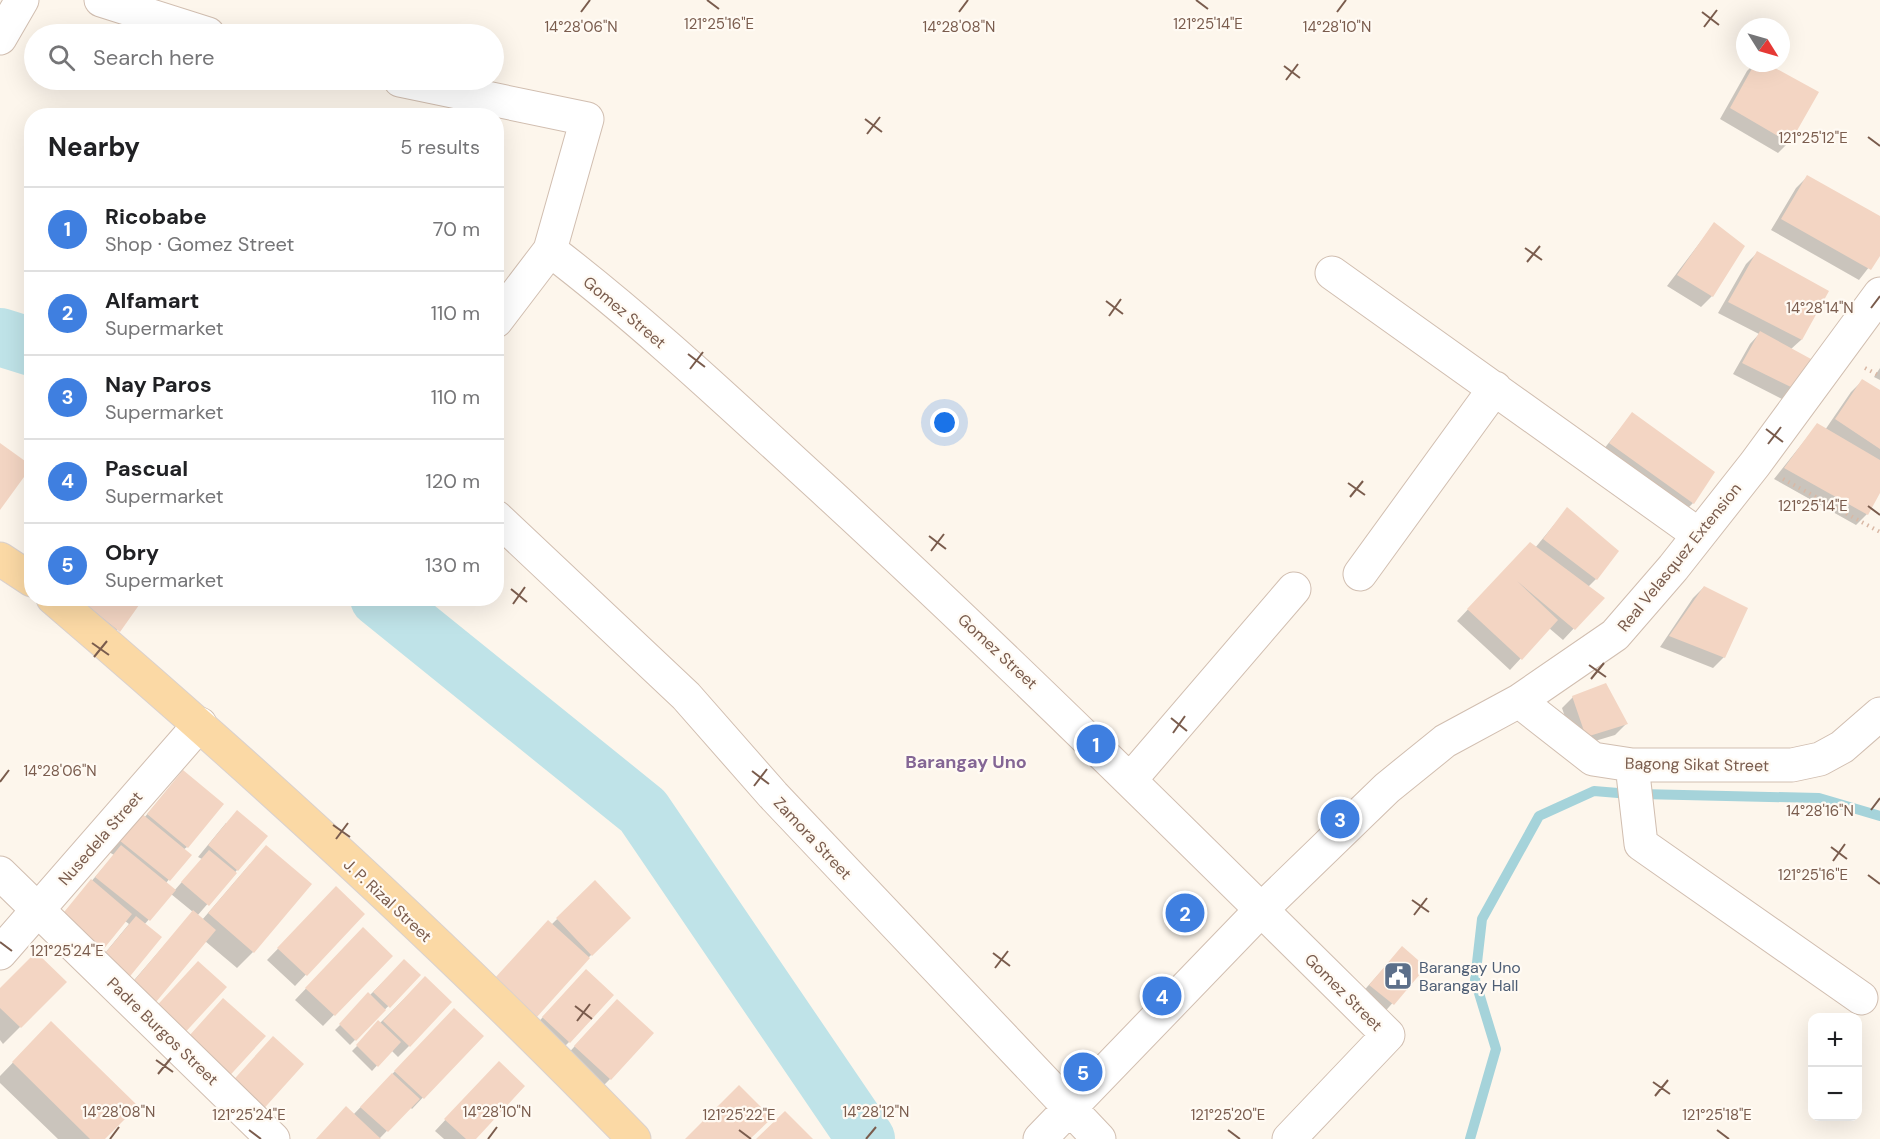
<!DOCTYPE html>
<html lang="en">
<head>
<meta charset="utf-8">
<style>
	:root { --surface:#fff; --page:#f2f2f2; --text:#202124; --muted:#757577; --line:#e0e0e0; --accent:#0b8043 }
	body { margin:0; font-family:"DM Sans",sans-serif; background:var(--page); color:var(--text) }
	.controls { position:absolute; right:18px; bottom:18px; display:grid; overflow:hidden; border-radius:12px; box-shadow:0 6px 24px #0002 }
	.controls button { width:54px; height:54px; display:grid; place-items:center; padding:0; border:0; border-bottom:2px solid var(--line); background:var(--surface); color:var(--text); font:30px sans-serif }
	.compass { position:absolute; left:1736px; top:18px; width:54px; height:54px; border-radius:50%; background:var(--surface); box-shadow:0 6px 24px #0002; rotate:127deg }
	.you { position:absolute; left:945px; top:423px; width:21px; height:21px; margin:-15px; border:4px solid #fff; border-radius:50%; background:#1a73e8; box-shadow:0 0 0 9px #1a73e833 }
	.badge { display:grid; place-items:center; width:39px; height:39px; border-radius:50%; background:var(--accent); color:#fff; font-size:20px; font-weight:700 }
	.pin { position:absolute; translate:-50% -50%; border:3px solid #fff; box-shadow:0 2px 6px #0006 }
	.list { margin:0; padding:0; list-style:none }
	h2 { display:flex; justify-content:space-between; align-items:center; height:78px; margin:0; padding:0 24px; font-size:26px }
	h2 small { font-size:20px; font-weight:400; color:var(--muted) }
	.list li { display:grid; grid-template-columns:39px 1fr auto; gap:18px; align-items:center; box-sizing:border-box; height:84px; padding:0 24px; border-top:2px solid var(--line) }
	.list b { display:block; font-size:22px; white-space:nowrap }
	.list p { margin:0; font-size:20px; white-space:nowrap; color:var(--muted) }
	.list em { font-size:20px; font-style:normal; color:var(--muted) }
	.icon { flex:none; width:33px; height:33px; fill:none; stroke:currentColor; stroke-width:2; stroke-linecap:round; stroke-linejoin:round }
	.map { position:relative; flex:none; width:1880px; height:1139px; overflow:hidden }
	.search { position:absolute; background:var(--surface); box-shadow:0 6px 24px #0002; left:24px; top:24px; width:480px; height:66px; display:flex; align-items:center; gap:15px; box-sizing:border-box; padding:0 21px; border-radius:33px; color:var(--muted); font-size:22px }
	.panel { position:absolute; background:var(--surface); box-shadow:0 6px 24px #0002; left:24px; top:108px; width:480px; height:498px; border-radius:24px }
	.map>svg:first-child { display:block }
	.shadow { fill:#0003 }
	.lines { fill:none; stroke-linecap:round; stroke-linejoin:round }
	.stream { stroke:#a5d3da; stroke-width:10 }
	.river { stroke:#bfe3e8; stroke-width:58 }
	.building { fill:#f3d5c3 }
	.minor-casing { stroke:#d1beb0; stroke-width:35 }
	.major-casing { stroke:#dad1cd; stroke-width:35 }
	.path { stroke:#d9b8a5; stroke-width:4; stroke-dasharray:1.5 4.5; stroke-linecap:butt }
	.minor { stroke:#fff; stroke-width:33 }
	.major { stroke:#fbd9a5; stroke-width:33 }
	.ticks { fill:none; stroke:#7a5c4d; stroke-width:2 }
	.labels { text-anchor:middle; stroke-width:4.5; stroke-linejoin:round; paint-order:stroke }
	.street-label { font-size:16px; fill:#7a5c4d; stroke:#fffaf3 }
	.service-label { font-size:16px; fill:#4e5e75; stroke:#fffaf3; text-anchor:start }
	.neighbourhood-label { font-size:18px; font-weight:bold; fill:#846695; stroke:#fffaf3 }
	.ticks-label { font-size:15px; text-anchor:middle; fill:#7a5c4d; stroke:#fffaf3; stroke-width:4.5; stroke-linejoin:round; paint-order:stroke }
</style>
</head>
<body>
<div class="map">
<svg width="1880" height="1139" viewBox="0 0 1880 1139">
	<rect width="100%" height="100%" fill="#fdf6ec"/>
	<!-- shadow -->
	<path class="shadow" d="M1755,63H1763L1817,93L1789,142L1778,153L1720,119L1747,71Z
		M1807,177L1880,218V253L1859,280L1771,230L1796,188Z
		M1714,224L1743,246L1712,296L1701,307L1667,286Z
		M1757,253L1827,292L1801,340L1791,349L1793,388L1782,399L1733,374L1750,344L1759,334L1718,313L1746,264Z
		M1880,368V380L1874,377Z
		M1862,381L1880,392V490L1867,514L1856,525L1774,479L1817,425L1825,430L1851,392Z
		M1632,414L1693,503L1682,514L1599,455Z
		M1567,509L1596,579L1588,587L1602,598L1563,640L1549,628L1510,670L1457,621L1519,555L1535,548Z
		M1704,587L1724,657L1713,668L1660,647L1693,598Z
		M83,598H142L108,641L73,613Z
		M1573,697L1626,724L1615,735L1575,747L1562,708Z
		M173,783L187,847L183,850L189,855L166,883L174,891L202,859L198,857L226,823L237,870L197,916L202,920L250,864L253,952L237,968L205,941L123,993L193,912L171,894L144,925L91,970L129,924L125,921L46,934L114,855L109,852L130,826L144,818Z
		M595,882L629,918L588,958L551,925Z
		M326,899L363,914L295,986L267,960Z
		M352,940L391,956L323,1026L295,1000Z
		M1402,948L1424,967L1382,1015L1359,996Z
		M404,961L419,975L350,1045L335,1030Z
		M65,982L3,1044L0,1040V990Z
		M575,982L569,1042L558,1053L532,1029Z
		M414,989L409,1046L398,1057L391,1050L372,1071L352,1051Z
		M606,1012L610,1079L599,1090L564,1058Z
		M443,1021L481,1036L412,1109L410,1107L379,1139H317L353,1115Z
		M51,1023L103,1139H58L0,1083V1076Z
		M488,1074L474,1139H444L435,1131Z"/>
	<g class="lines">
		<!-- stream -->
		<path class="stream" d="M1640,794L1819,798L1880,816
			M1470,1139L1496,1049L1475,980L1482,919L1539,816L1594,791L1630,794"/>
		<!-- river -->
		<path class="river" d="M0,337L32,347
			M379,598L643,811L866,1139"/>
	</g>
	<!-- building -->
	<path class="building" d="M1755,63H1766L1819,92L1790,143L1730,108Z
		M1807,175L1880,216V256L1871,270L1781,219Z
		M1714,222L1745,246L1713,297L1677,275Z
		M1757,251L1829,291L1802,340L1728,302Z
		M1760,331L1811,359L1795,389L1742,363Z
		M1862,379L1880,390V449L1835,419Z
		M1632,412L1715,472L1694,504L1609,443Z
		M1817,423L1880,460V493L1868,515L1784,468Z
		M0,443L32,466L0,510Z
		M1567,507L1619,551L1597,580L1543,539Z
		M1530,542L1605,598L1575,630L1517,581L1558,620L1522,660L1467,609Z
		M1704,586L1748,608L1725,658L1669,636Z
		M85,598H144L120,632L83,602Z
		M1606,683L1628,724L1586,737L1572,696Z
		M183,770L224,804L188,848L147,814Z
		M237,810L268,836L238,871L208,845Z
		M141,813L192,855L170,881L119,840Z
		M121,845L176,890L150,921L95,877Z
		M266,845L312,884L254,953L208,913Z
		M209,850L237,873L209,906L181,882Z
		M91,879L132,914L98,956L56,922Z
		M595,880L631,918L592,956L556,918Z
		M336,886L365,914L307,976L277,948Z
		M193,910L216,930L156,1002L133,982Z
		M136,916L162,937L127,980L101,958Z
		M548,920L590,958L536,1018L494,979Z
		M363,927L393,956L335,1016L305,988Z
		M1402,946L1426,967L1394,1005L1369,985Z
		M36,952L67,982L21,1028L0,1008V988Z
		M404,959L421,975L390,1008L373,992Z
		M198,961L227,987L180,1038L151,1012Z
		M586,969L614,995L570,1043L542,1017Z
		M425,976L452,1002L410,1047L383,1021Z
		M368,992L386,1010L356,1041L339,1024Z
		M223,998L266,1036L223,1083L181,1045Z
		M617,999L654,1033L611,1080L574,1046Z
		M454,1008L484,1036L424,1099L394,1071Z
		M378,1020L401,1042L378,1067L356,1045Z
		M51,1021L138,1106L105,1139H90L12,1062Z
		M273,1036L304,1064L259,1114L228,1086Z
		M499,1061L525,1086L476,1139H466L444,1119Z
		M392,1073L420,1099L388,1132L360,1107Z
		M739,1085L772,1118L750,1139H685Z
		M346,1106L381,1139H316Z
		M785,1111L813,1139H756Z"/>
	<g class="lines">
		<!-- minor casing -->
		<g class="minor-casing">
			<path id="minor" d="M101,0L208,34
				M0,38L22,0
				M400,80L587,119L550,250L496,321
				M550,250C648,325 737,410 828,493C1019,669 1203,852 1388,1035L1289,1139
				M1332,273L1699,535
				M496,517L686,696L773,795L1099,1139
				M1360,574L1495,388
				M1519,701L1593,759L1632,765H1792L1820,759L1842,747L1880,714
				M1632,765L1641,844L1861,998
				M1130,780L1294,589
				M0,873L273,1139
				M0,953L200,724
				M1040,1139L1261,910L1387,788L1445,741L1519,701L1615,635L1673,568L1755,464L1880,294"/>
		</g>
		<!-- major casing -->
		<g class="major-casing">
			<path id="major" d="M0,559L32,580
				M53,598C254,770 450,949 634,1139"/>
		</g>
		<!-- path -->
		<path class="path" d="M1865,368L1880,376
			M1783,479L1880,532"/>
		<!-- minor -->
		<use href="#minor" class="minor"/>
		<!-- major -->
		<use href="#major" class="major"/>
	</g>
	<!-- ticks -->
	<path class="ticks" d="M707,0L719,9M1196,0L1208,9M581,12L590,0M959,12L968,0M1337,12L1346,0M1702,12L1719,25M1704,27L1717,10M1284,66L1300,78M1286,80L1298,64M865,119L882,132M867,134L880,117M1868,137L1880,146M1525,248L1542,260M1527,262L1540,246M1106,301L1123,314M1871,308L1880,296M1109,316L1121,299M688,354L705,367M690,369L703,352M1766,429L1783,442M1768,444L1781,427M1348,483L1365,495M1350,497L1363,481M1868,506L1880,515M929,536L946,549M931,551L944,534M511,589L527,602M513,604L525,587M92,643L109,655M94,657L107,641M1589,665L1606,677M1591,679L1604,663M1171,718L1187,731M1173,733L1185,716M752,771L769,784M0,782L9,770M754,786L767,769M1871,810L1880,798M333,825L350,837M336,839L348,823M1831,847L1847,859M1833,861L1845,844M1868,875L1880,884M1412,900L1429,912M1414,915L1427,898M0,942L12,951M993,953L1010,966M995,968L1008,951M575,1006L592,1019M577,1021L590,1004M156,1060L173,1072M158,1074L171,1058M1653,1082L1670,1094M1655,1096L1668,1080M249,1130L261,1139M739,1130L751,1139M1228,1130L1240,1139M1717,1130L1729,1139M110,1139L119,1127M488,1139L497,1127M866,1139L876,1127"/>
	<!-- icons -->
	<defs>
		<g id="civic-square" transform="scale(1.5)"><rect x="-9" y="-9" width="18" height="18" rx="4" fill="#5c6f8a" stroke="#fffaf3"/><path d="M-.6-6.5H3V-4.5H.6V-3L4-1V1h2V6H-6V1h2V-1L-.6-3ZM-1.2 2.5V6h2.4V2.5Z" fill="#fff"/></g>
	</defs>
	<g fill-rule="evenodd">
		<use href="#civic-square" x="1398" y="976"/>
	</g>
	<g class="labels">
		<!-- street labels -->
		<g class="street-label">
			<text transform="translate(625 312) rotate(40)" y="6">Gomez Street</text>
			<text transform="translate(1679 557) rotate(-51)" y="6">Real Velasquez Extension</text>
			<text transform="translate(998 651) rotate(43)" y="6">Gomez Street</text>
			<text transform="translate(1697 764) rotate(1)" y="6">Bagong Sikat Street</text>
			<text transform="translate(100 838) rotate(-49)" y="6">Nusedela Street</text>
			<text transform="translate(813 838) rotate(47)" y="6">Zamora Street</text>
			<text transform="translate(388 900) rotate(43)" y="6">J. P. Rizal Street</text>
			<text transform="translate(1344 992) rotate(45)" y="6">Gomez Street</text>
			<text transform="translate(163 1031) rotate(44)" y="6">Padre Burgos Street</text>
		</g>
		<!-- service labels -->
		<g class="service-label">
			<text x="1419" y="973">Barangay Uno<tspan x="1419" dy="18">Barangay Hall</tspan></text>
		</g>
		<!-- neighbourhood labels -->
		<g class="neighbourhood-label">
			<text x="966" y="768">Barangay Uno</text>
		</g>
	</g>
	<g class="ticks-label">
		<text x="719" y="29">121°25'16"E</text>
		<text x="1208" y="29">121°25'14"E</text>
		<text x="581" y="32">14°28'06"N</text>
		<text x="959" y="32">14°28'08"N</text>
		<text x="1337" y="32">14°28'10"N</text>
		<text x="1813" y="143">121°25'12"E</text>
		<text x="1820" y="313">14°28'14"N</text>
		<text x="1813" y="511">121°25'14"E</text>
		<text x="60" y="776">14°28'06"N</text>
		<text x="1820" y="816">14°28'16"N</text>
		<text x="1813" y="880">121°25'16"E</text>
		<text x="67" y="956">121°25'24"E</text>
		<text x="119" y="1117">14°28'08"N</text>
		<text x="497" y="1117">14°28'10"N</text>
		<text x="876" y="1117">14°28'12"N</text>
		<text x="249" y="1120">121°25'24"E</text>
		<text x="739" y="1120">121°25'22"E</text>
		<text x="1228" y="1120">121°25'20"E</text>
		<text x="1717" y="1120">121°25'18"E</text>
	</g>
</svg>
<div class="controls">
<button>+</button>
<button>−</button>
</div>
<svg class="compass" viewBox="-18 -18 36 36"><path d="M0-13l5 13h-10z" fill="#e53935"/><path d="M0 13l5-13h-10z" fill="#757577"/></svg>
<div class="you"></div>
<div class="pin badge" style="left:1096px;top:744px;background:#3f7fe0">1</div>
<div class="pin badge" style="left:1185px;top:913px;background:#3f7fe0">2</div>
<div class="pin badge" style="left:1340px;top:819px;background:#3f7fe0">3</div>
<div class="pin badge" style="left:1162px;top:996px;background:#3f7fe0">4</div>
<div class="pin badge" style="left:1083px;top:1072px;background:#3f7fe0">5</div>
<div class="search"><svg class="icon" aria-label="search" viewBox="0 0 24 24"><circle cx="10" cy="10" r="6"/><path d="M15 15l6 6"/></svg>Search here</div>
<section class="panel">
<h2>Nearby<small>5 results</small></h2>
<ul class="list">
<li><span class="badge" style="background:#3f7fe0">1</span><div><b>Ricobabe</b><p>Shop · Gomez Street</p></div><em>70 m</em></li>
<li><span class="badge" style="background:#3f7fe0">2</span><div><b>Alfamart</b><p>Supermarket</p></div><em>110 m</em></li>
<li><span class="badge" style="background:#3f7fe0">3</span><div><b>Nay Paros</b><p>Supermarket</p></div><em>110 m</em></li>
<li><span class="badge" style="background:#3f7fe0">4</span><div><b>Pascual</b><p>Supermarket</p></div><em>120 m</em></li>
<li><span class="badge" style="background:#3f7fe0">5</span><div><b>Obry</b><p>Supermarket</p></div><em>130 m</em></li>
</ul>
</section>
</div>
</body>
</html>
